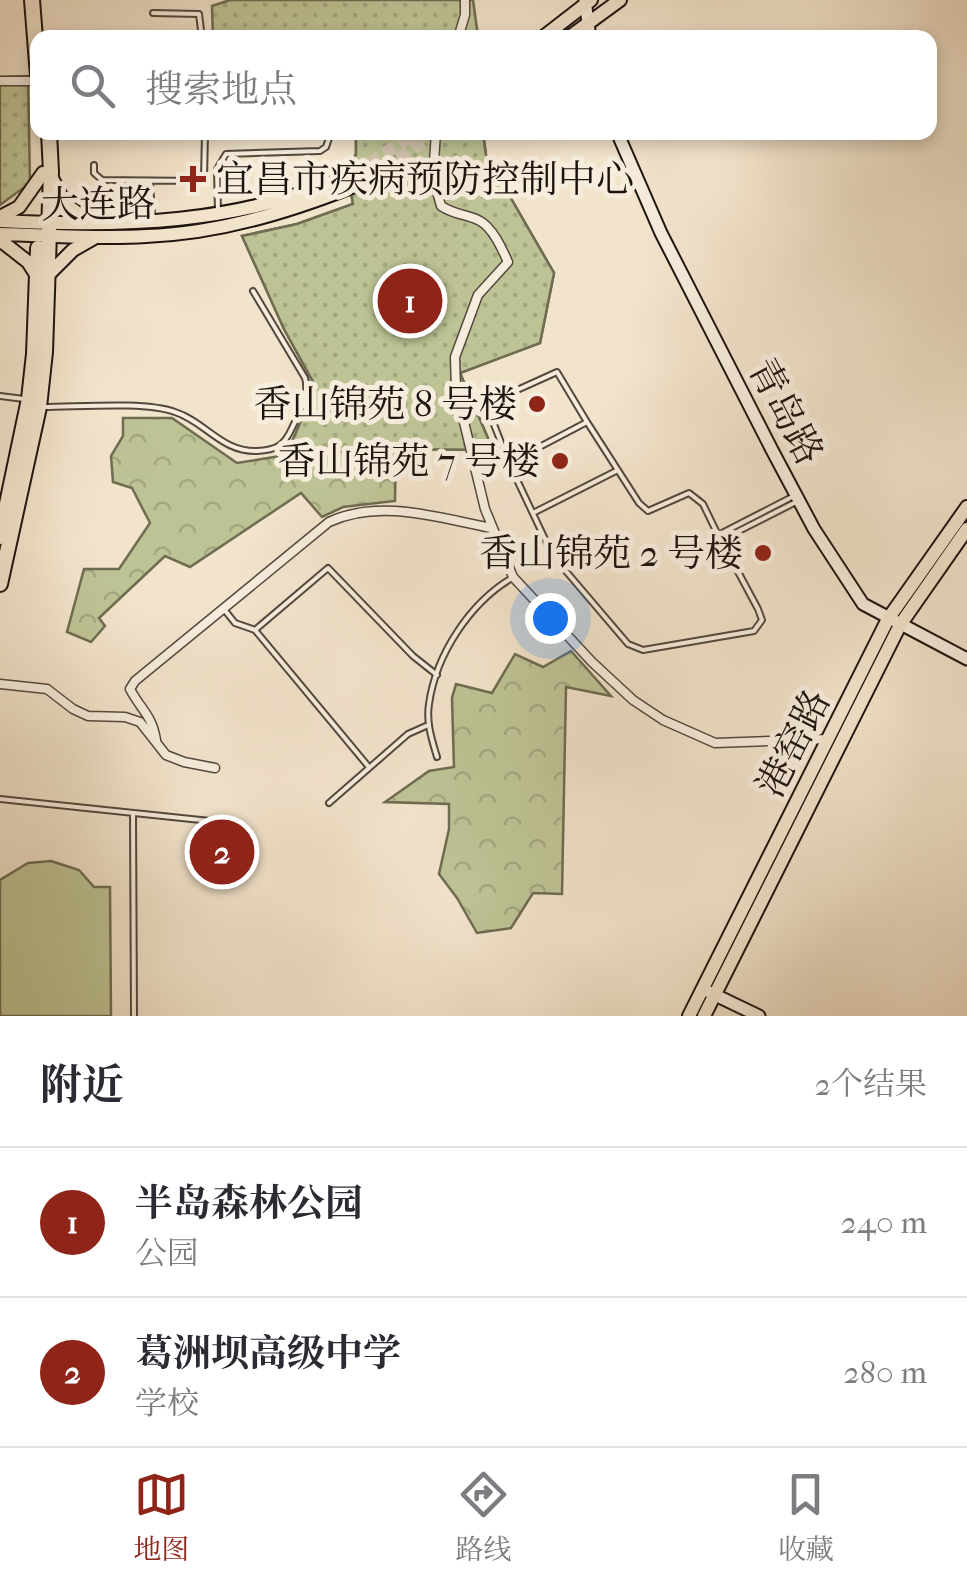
<!DOCTYPE html>
<html lang="zh">
<head>
<meta charset="utf-8">
<style>
	:root { --surface:#fff; --page:#f7f7f7; --text:#2b2b33; --muted:#7c7c81; --line:#e1e1e2; --accent:#8f2418 }
	body { margin:0; font-family:"IM FELL French Canon","Noto Serif SC",serif; background:var(--page); color:var(--text) }
	.you { position:absolute; left:550px; top:618px; width:35px; height:35px; margin:-25px; border:8px solid #fff; border-radius:50%; background:#1a73e8; box-shadow:0 0 0 15px #1a73e833 }
	.badge { display:grid; place-items:center; width:65px; height:65px; border-radius:50%; background:var(--accent); color:#fff; font-size:32px; font-weight:700 }
	.pin { position:absolute; translate:-50% -50%; border:5px solid #fff; box-shadow:0 2px 10px #0006 }
	.list { margin:0; padding:0; list-style:none }
	h2 { display:flex; justify-content:space-between; align-items:center; height:130px; margin:0; padding:0 40px; font-size:42px }
	h2 small { font-size:32px; font-weight:400; color:var(--muted) }
	.list li { display:grid; grid-template-columns:65px 1fr auto; gap:30px; align-items:center; box-sizing:border-box; height:150px; padding:0 40px; border-top:2px solid var(--line) }
	.list b { display:block; font-size:38px; white-space:nowrap }
	.list p { margin:0; font-size:32px; white-space:nowrap; color:var(--muted) }
	.list em { font-size:32px; font-style:normal; color:var(--muted) }
	.icon { flex:none; width:55px; height:55px; fill:none; stroke:currentColor; stroke-width:2; stroke-linecap:round; stroke-linejoin:round }
	.map { position:relative; flex:none; width:967px; height:1016px; overflow:hidden }
	.search { position:absolute; background:var(--surface); box-shadow:0 5px 15px #0003; left:30px; right:30px; top:30px; height:110px; display:flex; align-items:center; gap:25px; box-sizing:border-box; padding:0 35px; border-radius:20px; color:var(--muted); font-size:38px }
	.sheet { height:430px; background:var(--surface) }
	nav { display:flex; justify-content:space-around; align-items:center; box-sizing:border-box; height:140px; border-top:2px solid var(--line); background:var(--surface); font-size:28px; color:var(--muted) }
	nav a { display:grid; justify-items:center; gap:5px }
	nav .on { color:var(--accent) }
	.map>svg:first-child { display:block }
	.green { fill:#bec395; stroke:#6e6c52; stroke-width:2.5 }
	.forest { fill:url(#forest-crowns); stroke:#6e6c52; stroke-width:2.5 }
	.park { fill:url(#park-dots); stroke:#6e6c52; stroke-width:2.5 }
	.lines { fill:none; stroke-linecap:round; stroke-linejoin:round }
	.primary-tunnel { stroke:#d2c4af; stroke-width:12; stroke-dasharray:12 6; stroke-linecap:butt }
	.lane-casing { stroke:#53483e; stroke-width:8 }
	.street-casing { stroke:#53483e; stroke-width:11 }
	.secondary-casing { stroke:#1e140f; stroke-width:15 }
	.primary-casing { stroke:#1e140f; stroke-width:16 }
	.highway-casing { stroke:#1e140f; stroke-width:18 }
	.lane { stroke:#f7eddd; stroke-width:4 }
	.street { stroke:#f7eddd; stroke-width:8 }
	.secondary { stroke:#f7eddd; stroke-width:11 }
	.primary { stroke:#f2e3cb; stroke-width:12 }
	.highway { stroke:#f2e3cb; stroke-width:14 }
	.poi-dot { fill:#8f2418; stroke:#f7eddd; stroke-width:4 }
	.labels { text-anchor:middle; stroke-width:10; stroke-linejoin:round; paint-order:stroke }
	.poi-label { font-size:38px; fill:#1e140f; stroke:#f7eddd; text-anchor:end }
	.street-label { font-size:38px; fill:#1e140f; stroke:#f7eddd }
</style>
</head>
<body>
<div class="map">
<svg width="967" height="1016" viewBox="0 0 967 1016">
	<defs>
		<pattern id="forest-crowns" width="20" height="18" patternUnits="userSpaceOnUse" patternTransform="scale(2.5)"><rect width="20" height="18" fill="#bec395"/><path d="M2 6a3 3 0 1 1 6 0M12 15a3 3 0 1 1 6 0" fill="none" stroke="#a3a77f"/></pattern>
		<pattern id="park-dots" width="8" height="8" patternUnits="userSpaceOnUse" patternTransform="scale(2.5)"><rect width="8" height="8" fill="#bec395"/><path d="M2 2h.1M6 6h.1" fill="none" stroke="#a3a77f" stroke-width="1.8" stroke-linecap="round"/></pattern>
	</defs>
	<rect width="100%" height="100%" fill="#f2e3cb"/>
	<filter id="stains"><feTurbulence type="fractalNoise" baseFrequency=".002" numOctaves="4"/><feColorMatrix values="0 0 0 0 .2 0 0 0 0 .09 0 0 0 0 .02 0 0 0 .5 -.17"/></filter>
	<radialGradient id="worn" r=".72"><stop offset=".6" stop-color="#630" stop-opacity="0"/><stop offset="1" stop-color="#630" stop-opacity=".3"/></radialGradient>
	<!-- green -->
	<path class="green" d="M51,861L79,870L94,887H110L111,1016H0V880L28,863Z"/>
	<!-- forest -->
	<path class="forest" d="M356,133H483L486,155L554,273L540,343L460,373L493,450L396,449L395,501L343,507L322,517L301,493L190,567L165,556L99,618L105,626L91,642L67,632L84,569H119L150,523L132,488L113,482L111,456L123,436V418H172L237,463L286,455L316,388L284,329L242,236L297,224L353,204L347,169L356,154Z
		M571,651L611,696L566,687L562,894L533,893L511,928L477,933L457,898L439,874L449,829V804L385,802L429,771L454,767L452,698L456,684L492,693L515,654L543,667Z"/>
	<!-- park -->
	<path class="park" d="M230,0H473L478,36L520,37H213L212,6Z
		M28,76L30,183L0,205V77Z
		M356,133H483L486,155L554,273L540,343L460,373L493,450L396,449L286,455L316,387L284,329L242,236L297,224L353,204L347,169L356,154Z"/>
	<g class="lines">
		<!-- primary-tunnel -->
		<path class="primary-tunnel" d="M354,173L418,132
			M369,180L437,132"/>
		<!-- lane casing -->
		<g class="lane-casing">
			<path id="lane" d="M153,13L199,14L202,38
				M94,165V173L102,180L199,181L204,179L205,132
				M150,181L152,216
				M218,212L217,169L226,154L320,151L326,147L331,132
				M0,396L24,399
				M44,407C79,407 144,401 175,412C206,422 221,452 257,451C276,450 284,446 292,428C300,411 310,396 305,378L253,291
				M509,463L486,404L557,372L587,422
				M792,497L718,535L703,504L689,493L648,511L639,503L587,422L509,463L553,556L628,644L643,650L754,631L762,620L758,609L721,540L794,503
				M533,513L618,470
				M223,608L235,623L255,630L368,766
				M255,630L328,568L413,656L437,675
				M437,757C432,740 426,723 429,704C436,654 470,603 512,578
				M0,799L239,824
				M329,803L408,734L426,726
				M133,814L134,1016"/>
		</g>
		<!-- street casing -->
		<g class="street-casing">
			<path id="street" d="M458,38L465,15V0
				M0,81H38
				M436,132L433,177L441,206C457,216 467,214 480,221C493,228 502,249 508,262L478,295L455,357L456,389L485,509L513,577L592,662L633,700L663,720L715,743L829,739
				M0,684L47,689L73,709L88,716L125,717L140,722L166,755L184,762L215,768
				M156,740C152,715 141,710 130,689L135,681L329,522C380,498 439,518 491,528"/>
		</g>
		<!-- secondary casing -->
		<g class="secondary-casing">
			<path id="secondary" d="M585,0L590,38
				M617,132L661,233L772,450L814,529L863,604L967,659
				M709,992L759,1016"/>
		</g>
		<!-- primary casing -->
		<g class="primary-casing">
			<path id="primary" d="M542,38L591,0
				M568,38L620,0
				M53,180L65,204L92,223
				M0,217L19,207L43,173
				M0,221C122,227 240,225 354,173
				M0,234C48,235 98,239 146,236C224,233 298,209 369,180
				M0,240L28,262L37,276
				M46,277L73,250L94,238
				M689,1016L888,619L967,507
				M704,1016L900,625L967,529"/>
		</g>
		<!-- highway casing -->
		<g class="highway-casing">
			<path id="highway" d="M32,0L38,76
				M0,537L29,399L34,354L38,248
				M0,584L39,407L45,352L51,172L49,132"/>
		</g>
		<!-- lane -->
		<use href="#lane" class="lane"/>
		<!-- street -->
		<use href="#street" class="street"/>
		<!-- secondary -->
		<use href="#secondary" class="secondary"/>
		<!-- primary -->
		<use href="#primary" class="primary"/>
		<!-- highway -->
		<use href="#highway" class="highway"/>
	</g>
	<!-- markers -->
	<g class="poi-dot">
		<path d="M188 164h10v10h10v10h-10v10h-10v-10h-10v-10h10z"/>
		<circle cx="537" cy="404" r="10"/>
		<circle cx="560" cy="461" r="10"/>
		<circle cx="763" cy="553" r="10"/>
	</g>
	<g class="labels">
		<!-- poi labels -->
		<g class="poi-label">
			<text x="216" y="192" text-anchor="start">宜昌市疾病预防控制中心</text>
			<text x="517" y="417">香山锦苑 8 号楼</text>
			<text x="540" y="474">香山锦苑 7 号楼</text>
			<text x="743" y="566">香山锦苑 2 号楼</text>
		</g>
		<!-- street labels -->
		<g class="street-label">
			<text transform="translate(98 204) rotate(-1)" y="13">大连路</text>
			<text transform="translate(786 411) rotate(62)" y="13">青岛路</text>
			<text transform="translate(793 743) rotate(-63)" y="13">港窑路</text>
		</g>
	</g>
	<rect width="100%" height="100%" filter="url(#stains)"/>
	<rect width="100%" height="100%" fill="url(#worn)"/>
</svg>
<div class="you"></div>
<div class="pin badge" style="left:410px;top:301px">1</div>
<div class="pin badge" style="left:222px;top:852px">2</div>
<div class="search"><svg class="icon" aria-label="search" viewBox="0 0 24 24"><circle cx="10" cy="10" r="6"/><path d="M15 15l6 6"/></svg>搜索地点</div>
</div>
<section class="sheet">
<h2>附近<small>2个结果</small></h2>
<ul class="list">
<li><span class="badge">1</span><div><b>半岛森林公园</b><p>公园</p></div><em>240 m</em></li>
<li><span class="badge">2</span><div><b>葛洲坝高级中学</b><p>学校</p></div><em>280 m</em></li>
</ul>
</section>
<nav>
<a class="on"><svg class="icon" aria-label="map" viewBox="0 0 24 24"><path d="M3 6l6-2 6 2 6-2v14l-6 2-6-2-6 2zM9 4v14M15 6v14"/></svg>地图</a>
<a><svg class="icon" aria-label="directions" viewBox="0 0 24 24"><path d="M12 3l9 9-9 9-9-9zM9 14v-3h6M13 9l2 2-2 2"/></svg>路线</a>
<a><svg class="icon" aria-label="saved" viewBox="0 0 24 24"><path d="M7 4h10v16l-5-4-5 4z"/></svg>收藏</a>
</nav>
</body>
</html>
